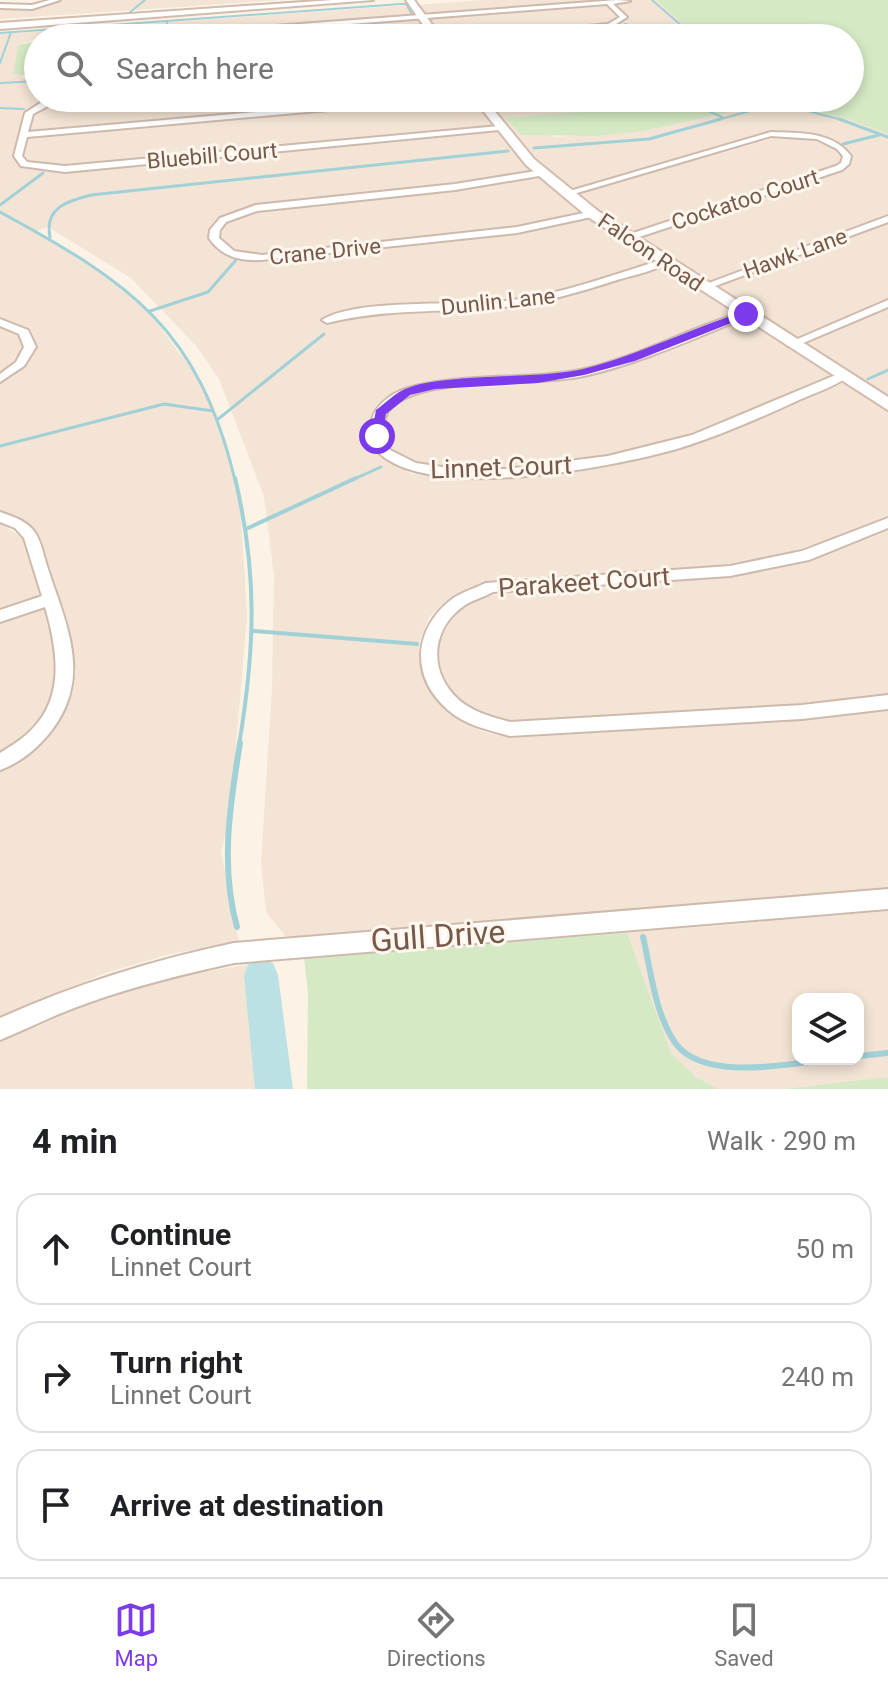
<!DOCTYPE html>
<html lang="en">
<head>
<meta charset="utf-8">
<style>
	:root { --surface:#fff; --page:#f2f2f2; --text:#202124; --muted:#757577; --line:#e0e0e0; --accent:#7c3aed }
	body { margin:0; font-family:Roboto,sans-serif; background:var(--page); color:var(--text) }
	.controls { position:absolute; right:24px; bottom:24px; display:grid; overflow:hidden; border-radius:16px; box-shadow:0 4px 12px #0003 }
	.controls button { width:72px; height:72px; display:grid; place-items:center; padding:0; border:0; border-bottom:2px solid var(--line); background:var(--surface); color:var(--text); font:40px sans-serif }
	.stop { position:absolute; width:24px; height:24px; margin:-18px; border:6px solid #7c3aed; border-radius:50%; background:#fff }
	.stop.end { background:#7c3aed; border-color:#fff; box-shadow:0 2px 8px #0008 }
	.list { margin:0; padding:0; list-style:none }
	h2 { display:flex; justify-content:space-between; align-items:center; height:104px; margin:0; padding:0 32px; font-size:34px }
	h2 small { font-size:26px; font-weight:400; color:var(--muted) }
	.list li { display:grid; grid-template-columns:52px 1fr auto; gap:24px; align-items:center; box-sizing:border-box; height:112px; margin:0 16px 16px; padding:0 16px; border:2px solid var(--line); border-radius:24px }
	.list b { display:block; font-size:30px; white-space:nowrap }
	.list p { margin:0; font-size:26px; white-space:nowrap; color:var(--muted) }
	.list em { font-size:26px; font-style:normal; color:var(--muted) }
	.icon { flex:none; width:44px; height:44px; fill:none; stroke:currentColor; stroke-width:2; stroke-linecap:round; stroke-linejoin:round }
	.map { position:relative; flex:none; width:888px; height:1089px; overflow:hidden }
	.search { position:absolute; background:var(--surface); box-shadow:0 4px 12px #0003; left:24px; right:24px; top:24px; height:88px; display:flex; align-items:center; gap:20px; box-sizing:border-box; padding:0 28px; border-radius:44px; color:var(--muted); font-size:30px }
	.sheet { height:488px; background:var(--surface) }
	nav { display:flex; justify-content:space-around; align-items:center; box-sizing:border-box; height:112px; border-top:2px solid var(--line); background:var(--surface); font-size:22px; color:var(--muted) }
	nav a { display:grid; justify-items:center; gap:4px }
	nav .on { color:var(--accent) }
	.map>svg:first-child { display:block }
	.residential { fill:#f3e4d5; fill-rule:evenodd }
	.green { fill:#d5e9c5 }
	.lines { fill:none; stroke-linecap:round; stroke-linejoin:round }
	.stream-far3 { stroke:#a1d1d7; stroke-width:2 }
	.stream-far2 { stroke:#a1d1d7; stroke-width:3 }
	.stream-far1 { stroke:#a1d1d7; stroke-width:4 }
	.stream { stroke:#a1d1d7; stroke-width:6 }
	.river { fill:#bbe1e5; fill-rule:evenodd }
	.street-casing { stroke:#cebaad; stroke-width:4 }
	.secondary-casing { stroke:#d2bcad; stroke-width:4 }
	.street { fill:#fff; fill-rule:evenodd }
	.secondary { fill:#fff; fill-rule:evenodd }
	.route { fill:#7c3aed }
	.labels { text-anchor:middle; stroke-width:6; stroke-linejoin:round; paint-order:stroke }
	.far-street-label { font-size:22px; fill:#75594b; stroke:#fff7ed }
	.street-label { font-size:26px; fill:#75594b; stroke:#fff7ed }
	.near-street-label { font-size:32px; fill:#75594b; stroke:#fff7ed }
</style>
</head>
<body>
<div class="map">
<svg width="888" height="1089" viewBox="0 0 888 1089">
	<rect width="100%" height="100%" fill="#fcf3e6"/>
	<!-- residential -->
	<path class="residential" d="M61,0H281L0,19V7L32,8Z
		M484,0H656L694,34L684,38H477L616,26L627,17L613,4L628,0L424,15L417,5Z
		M607,4L620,16V20L605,25L446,38H440L425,17Z
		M411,5L418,16L248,28L217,38L75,36L38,38L18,45L23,78L38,77V98H59L25,113L14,158L30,169L65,171L497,130L536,172L454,185L255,206L218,220L210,229L209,239L217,250L231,257L270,260L518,233L592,217L657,261L568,289L523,299L369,308L321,319L325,324L371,314L526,305L574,295L664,265L737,313L628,355L578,369L507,378L434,382L396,393L375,411L370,435L383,458L412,474L440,478L511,476L637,460L711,439L843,381L888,410V516L832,540L764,559L688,569L508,578L470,587L452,596L429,617L420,640L419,656L426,685L448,712L483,732L512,738L806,720L888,710V888L286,937L266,912L261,863L272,687L274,576L264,496L219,379L197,347L131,278L48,227L37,231L108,279L148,311L201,382L219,424L240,497L247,615L230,817L221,852L239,941L170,954L105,973L0,1017V770L18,760L53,729L72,695L76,671L37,532L26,521L0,510V383L25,366L35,346L29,330L0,318V34Z
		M419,18L433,38H224L249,31Z
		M87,98H423L27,133L35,111L57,102Z
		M458,98H474L494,127L66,167L28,162L23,156L26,137Z
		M481,98H643L616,109L506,119L521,135L548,133L555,137L644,131L777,102L847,119L888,134V215L703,283L634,239L842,170L852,162L847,149L812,134L768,133L568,190L533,161Z
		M785,135L828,143L842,152L843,160L835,167L628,234L573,195Z
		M541,176L587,213L515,228L263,255L237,252L218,238L219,230L230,219L257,210L456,189Z
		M888,222V299L792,339L711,288Z
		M888,308V401L801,345Z
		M746,318L833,375L703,431L591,459L509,467L432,468L398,456L382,434L389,410L409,396L437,389L509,386L584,376L635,362Z
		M0,326L19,335L24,348L15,363L0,375Z
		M0,523L24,539L40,597L0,610Z
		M888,531V694L799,704L510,721L468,707L441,679L434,655L439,630L461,606L476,599L511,591L733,577L808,562Z
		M43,608L60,675L47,712L31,731L0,754V623Z
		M888,911V1077L782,1089H717L696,1077L671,1053L627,933ZM798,999H858V1059H798Z
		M250,964L262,990L261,1089H0V1042L106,997L171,978Z"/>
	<!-- green -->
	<path class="green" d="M656,0H888V134L847,119L777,102L644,131L595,136L521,135L505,118L616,109L643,98H850V38H684L694,34Z
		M38,41V77L13,74L18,45Z
		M627,933L671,1053L696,1077L718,1089H307L308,993L304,958Z
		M888,1077V1089H782Z"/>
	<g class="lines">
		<!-- stream-far3 -->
		<path class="stream-far3" d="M652,0L689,32L683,38
			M129,13L145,0
			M167,21L168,38
			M0,23L321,0
			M625,24L681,38
			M0,33L401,4H406L413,16
			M0,63L11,32
			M0,83L38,81
			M679,98L724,118
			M0,108L24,109
			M714,121L778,103L846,121"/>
		<!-- stream-far2 -->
		<path class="stream-far2" d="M839,119L888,137
			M843,144L879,135
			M534,148L649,139L721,119
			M0,205L43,173
			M0,212C131,283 198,328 235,480
			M50,237C44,208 67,201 91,195L508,151
			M150,311L208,292L236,260
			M868,379L888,370
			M217,420L324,334
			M0,446L164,404L213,411
			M352,480L381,467"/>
		<!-- stream-far1 -->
		<path class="stream-far1" d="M235,478C258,574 255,649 239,745
			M246,529L356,478
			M254,631L417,644"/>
		<!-- stream -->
		<path class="stream" d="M237,927C220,866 230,805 240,743
			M643,937C651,971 655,1015 676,1044C705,1082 790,1064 831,1059
			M858,1056L888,1053"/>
		<!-- river -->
		<path class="river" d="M261,958L273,963L278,975L293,1089H255L244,975L249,963Z"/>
		<!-- street casing -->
		<g class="street-casing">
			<path id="street" d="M50,0H60L32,9L0,8V4L32,5Z
				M617,0L630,1L613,4L627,17L610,28L486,38H459L608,24L620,17L607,4L249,32L228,38H218L249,28Z
				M60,98H73L48,106L33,114L28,132L416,98H445L441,100L27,137L22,156L27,162L65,166L499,126L503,128L499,130L65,172L21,166L14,156L25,113L42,102Z
				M771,132C800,133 832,131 851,156L849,164L842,170L627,241L622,238L624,236L836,166L841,163L843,156L837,149L817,139L771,136L570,195L563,193Z
				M542,170L545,171V175L455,190L257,211L226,222L220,230L219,238L234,251L262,255L517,227L593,211L596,212V216L517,233L262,260C240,261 222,257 209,238L210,230L220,218L256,205L455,184Z
				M888,216V222L707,289L698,287Z
				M661,260L669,262C655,271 634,275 617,280C580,292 543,303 504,307C444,313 386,308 327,323L322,320C357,298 460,306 505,301C559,295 610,276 661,260Z
				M888,300V307L796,346H788L786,344Z
				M746,311L750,312V316C695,338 641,363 584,376C533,387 439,376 398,402C378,415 384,431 390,450L416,463L455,469H506L608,456L692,435L838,374L842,373L848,376C835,387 814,393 799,400C760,418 721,435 680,448C615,467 430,503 378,452C371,429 365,415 388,398C405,385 431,383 452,380C496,375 542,378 585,369C641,356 691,327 746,311Z
				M0,319L28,330L36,347L24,366L0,382V374L16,362L24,347L19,334L0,326Z
				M0,512C14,517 28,521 36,534C42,544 44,558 48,569C60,606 80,650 71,689C64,724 33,758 0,770V753C9,747 18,742 26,735C66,701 58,652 45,607L0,622V610L42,596L24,538L15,528L0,522Z
				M888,518V528L809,560L730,576L493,592C484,597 473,600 465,605C430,629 428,672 459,700C473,712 492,717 510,722L802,705L888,695V709L802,719L510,736C488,730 465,725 448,710C410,677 413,629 452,599C462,592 475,588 486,583L730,566L802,551Z
				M888,889V909L234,963C184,974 134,986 85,1004C56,1014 29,1028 0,1040V1018C76,984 153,960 234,943Z"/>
		</g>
		<!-- secondary casing -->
		<g class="secondary-casing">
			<path id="secondary" d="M333,0H373L0,29V23Z
				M406,0H414L442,38H432Z
				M473,98H484L534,159L598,211L888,397V410L588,217L526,165Z"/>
		</g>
		<!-- street -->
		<use href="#street" class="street"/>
		<!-- secondary -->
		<use href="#secondary" class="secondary"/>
	</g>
	<!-- route -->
	<path class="route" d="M746,311L749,316L635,361L584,375L538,383L435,389L410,395L386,414L381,438L371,436L376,410C384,404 392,396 401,391C435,372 537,380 583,369C639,355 691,328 746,311Z"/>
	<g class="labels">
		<!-- far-street labels -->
		<g class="far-street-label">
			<text transform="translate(212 155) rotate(-5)" y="8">Bluebill Court</text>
			<text transform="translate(745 199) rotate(-18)" y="8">Cockatoo Court</text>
			<text transform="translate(325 251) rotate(-6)" y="8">Crane Drive</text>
			<text transform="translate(651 252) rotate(34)" y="8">Falcon Road</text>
			<text transform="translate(795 253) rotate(-20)" y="8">Hawk Lane</text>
			<text transform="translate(498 301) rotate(-6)" y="8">Dunlin Lane</text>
		</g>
		<!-- street labels -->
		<g class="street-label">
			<text transform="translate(501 467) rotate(-2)" y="9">Linnet Court</text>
			<text transform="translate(584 582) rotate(-4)" y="9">Parakeet Court</text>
		</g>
		<!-- near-street labels -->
		<g class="near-street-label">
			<text transform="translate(438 936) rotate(-4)" y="11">Gull Drive</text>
		</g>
	</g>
</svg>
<div class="controls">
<button><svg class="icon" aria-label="layers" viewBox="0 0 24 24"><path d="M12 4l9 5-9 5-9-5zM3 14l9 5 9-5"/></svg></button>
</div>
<div class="stop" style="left:377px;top:436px"></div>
<div class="stop end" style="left:746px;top:314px"></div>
<div class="search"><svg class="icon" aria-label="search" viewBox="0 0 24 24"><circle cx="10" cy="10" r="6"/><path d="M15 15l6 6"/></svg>Search here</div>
</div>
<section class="sheet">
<h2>4 min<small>Walk · 290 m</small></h2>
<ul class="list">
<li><svg class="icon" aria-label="ahead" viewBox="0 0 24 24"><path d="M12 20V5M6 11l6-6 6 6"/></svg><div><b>Continue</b><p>Linnet Court</p></div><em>50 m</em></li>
<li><svg class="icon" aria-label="right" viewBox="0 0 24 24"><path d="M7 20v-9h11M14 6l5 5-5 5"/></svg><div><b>Turn right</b><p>Linnet Court</p></div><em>240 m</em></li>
<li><svg class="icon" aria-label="arrive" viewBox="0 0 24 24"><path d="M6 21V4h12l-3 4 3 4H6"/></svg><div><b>Arrive at destination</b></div></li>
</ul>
</section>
<nav>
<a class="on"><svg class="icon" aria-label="map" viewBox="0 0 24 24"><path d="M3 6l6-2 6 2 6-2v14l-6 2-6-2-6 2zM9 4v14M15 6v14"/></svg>Map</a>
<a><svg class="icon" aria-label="directions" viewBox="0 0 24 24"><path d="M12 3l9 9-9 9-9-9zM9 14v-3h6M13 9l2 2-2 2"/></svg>Directions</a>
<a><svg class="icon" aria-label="saved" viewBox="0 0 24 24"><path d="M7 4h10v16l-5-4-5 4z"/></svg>Saved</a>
</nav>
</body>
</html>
